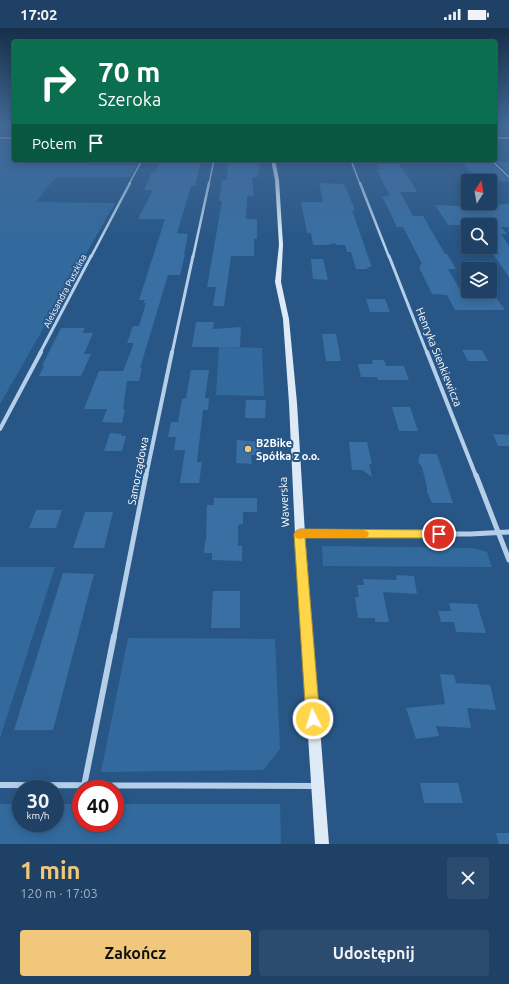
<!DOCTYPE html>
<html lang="pl">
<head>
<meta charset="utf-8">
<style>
  body { margin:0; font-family:Ubuntu,sans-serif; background:#2b4c6e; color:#f1f3f6; height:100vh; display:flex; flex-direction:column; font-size:15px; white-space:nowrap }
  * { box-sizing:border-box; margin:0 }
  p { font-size:13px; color:#a1afbf }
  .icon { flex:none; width:22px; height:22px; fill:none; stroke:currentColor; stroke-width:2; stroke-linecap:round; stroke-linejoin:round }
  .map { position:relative; height:816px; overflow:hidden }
  .side { display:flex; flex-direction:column; background:#1e4165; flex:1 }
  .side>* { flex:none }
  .hud { position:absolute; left:12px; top:12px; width:485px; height:122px; border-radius:4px; box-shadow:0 2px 10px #0003,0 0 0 1px #3c5a79; background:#0b6e4f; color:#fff; overflow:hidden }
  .needle { width:26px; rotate:11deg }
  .fabs { position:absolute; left:461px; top:146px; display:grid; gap:8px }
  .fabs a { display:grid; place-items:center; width:36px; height:36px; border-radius:4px; background:#1e4165; box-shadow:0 2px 10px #0003,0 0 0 1px #3c5a79; font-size:20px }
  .speed { position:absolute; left:12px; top:752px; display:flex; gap:8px; font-size:20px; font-weight:700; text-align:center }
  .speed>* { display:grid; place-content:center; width:52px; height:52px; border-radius:50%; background:#1e4165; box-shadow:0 2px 10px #0003,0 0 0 1px #3c5a79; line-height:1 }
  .speed small { font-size:10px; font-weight:400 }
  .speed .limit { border:6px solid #d22; background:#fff; color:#111 }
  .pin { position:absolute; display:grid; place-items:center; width:34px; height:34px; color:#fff; margin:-17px; border:2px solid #fff; border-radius:50%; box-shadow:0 1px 4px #0007 }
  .me { position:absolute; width:44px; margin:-22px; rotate:355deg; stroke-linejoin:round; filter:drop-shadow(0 0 3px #0008) }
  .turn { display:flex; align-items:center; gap:14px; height:84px; padding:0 20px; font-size:18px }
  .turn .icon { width:52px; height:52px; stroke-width:2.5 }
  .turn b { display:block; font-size:28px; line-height:34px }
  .then { display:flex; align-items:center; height:38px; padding:0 20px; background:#0003; gap:8px; font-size:15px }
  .round { display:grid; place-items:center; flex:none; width:42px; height:42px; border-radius:4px; background:#2b4c6e }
  .head { display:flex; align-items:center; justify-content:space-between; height:68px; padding:0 20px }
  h1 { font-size:24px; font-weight:700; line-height:30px; color:#f0c77b }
  .button { display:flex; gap:8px; margin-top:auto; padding:8px 20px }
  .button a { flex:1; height:46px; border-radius:4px; background:#f0c77b; color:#111; font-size:16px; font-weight:700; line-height:46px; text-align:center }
  .button a+a { background:#2b4c6e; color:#f1f3f6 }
  .status { display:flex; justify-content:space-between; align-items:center; height:28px; padding:0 20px; background:#1e4165; direction:ltr }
  .status svg { height:11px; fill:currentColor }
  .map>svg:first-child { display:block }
</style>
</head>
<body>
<div class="status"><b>17:02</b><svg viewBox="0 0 49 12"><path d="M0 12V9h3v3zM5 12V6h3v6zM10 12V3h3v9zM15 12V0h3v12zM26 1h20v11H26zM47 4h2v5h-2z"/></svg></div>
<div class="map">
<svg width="509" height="816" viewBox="0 0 509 816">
  <rect width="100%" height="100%" fill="#285787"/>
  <path fill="#336a9e" d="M0,112H14V132H93L90,137H137L130,149L55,150L36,174L115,175L0,376Z
    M219,319L262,320L264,368L216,367Z
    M322,518L473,520L487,524L492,539L323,538Z
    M0,539H55L0,710Z
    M128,610L275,611L280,721L263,742L101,744Z
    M0,776H21V795H55V776H81V795H115V776H280L281,816H0Z"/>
  <path fill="#396fa3" d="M161,132H201L195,158H191L177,205L188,206L184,226H185L180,247H168L140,340H142L139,353H127L123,381H125L122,395L102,394L107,381H84L99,343H123L134,315H127L133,298H139L146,275H143L145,272H139L165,191H138L153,162H144L152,144H155Z
    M228,133H260L258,149H252L254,168H247L246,191H257V211H254V228H231L224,278H213L216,259H207L222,173H219L222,152H227Z
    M490,134L509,151V154L479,153L462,135Z
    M497,134H509V146Z
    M377,136H399L411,153L417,164H400L413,188H423L445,226H447L456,241H448L461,263H491L505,282H455L447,267L432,266L419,239H421L420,236H422L403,199H397L382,168H390L376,141H381Z
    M319,155L344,156L355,182H352L371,237V239H367L368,241H356L351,224H347L345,217H336L335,215L328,217H313L311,205H307L301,174H323Z
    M509,176V199H501L507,206H501L509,218V249L493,226H499L490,214V197H448L435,177L483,179L481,177Z
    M311,231H323L328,252L313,251Z
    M366,271H385L390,284H370Z
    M196,294H214L213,301L241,299L240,319H192Z
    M61,300H85L82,305H93L84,326H91L81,348H39L44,338H42Z
    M322,306H336L341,333H326Z
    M462,322H482L488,333H468Z
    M372,332H384L386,338H404L409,352H378L377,349H361L358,336H373Z
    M191,342H209L205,370H209L208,382H203L197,434H202L199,455H180L185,422H174L176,409H168L171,394H178L182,371L186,370Z
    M246,372H266L265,390H245Z
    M392,379H410L418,403H399Z
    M110,405L122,406L121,408H126L122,423H104Z
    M493,406L509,407V418H498Z
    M237,412L259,414V427H251L252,436L236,435Z
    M349,414H367L372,436H369L372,449L362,442H352Z
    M420,426H437L453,475H432L427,464V459L422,439L418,434Z
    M214,470H257V484H243V496L238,497V518H242V533L212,532V525H204L205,513H206L207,477H214Z
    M36,482H62L56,500H29Z
    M85,484H113L104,520H73Z
    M63,545L94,546L53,702H14Z
    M396,547L414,548L417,566L383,564L389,594H375V590H358L355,569H359L357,557H364L363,551L397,552Z
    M213,563H240V600H211Z
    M449,575L477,576L486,605L456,604L454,594H441L438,583H451Z
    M440,646L454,647L456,655L490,657L496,682L467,680L471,700L436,698L439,708L416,711L406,680L445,676Z
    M420,755H458L463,775H424Z
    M496,805H509V816H499Z"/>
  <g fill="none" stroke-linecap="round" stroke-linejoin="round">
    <path stroke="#b5cfe8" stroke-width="1.5" d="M351,132L360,156
      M491,132L509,149
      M129,156L142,132
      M209,156L214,132"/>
    <path stroke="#b5cfe8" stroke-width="2.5" d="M360,155L389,229
      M91,229L130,155
      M193,229L209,155"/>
    <path stroke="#b5cfe8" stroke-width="3" d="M389,228L427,325
      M40,325L91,228
      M172,325L193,228"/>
    <path stroke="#b5cfe8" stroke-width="4" d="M427,324L476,448
      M0,401L41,324
      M146,448L172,324"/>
    <path stroke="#b5cfe8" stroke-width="5" d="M476,447L509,532
      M300,506H470L509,504
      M114,609L146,447"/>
    <path stroke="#b5cfe8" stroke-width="6" d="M0,757L316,758
      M84,758L114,608"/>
    <path fill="#deebf7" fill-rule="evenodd" d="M0,109H14V111H0Z
      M495,109H509V111H495Z
      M271,132H275L279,152L283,217L281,254L289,291L297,375L305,506L329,816H315L295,506L289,375L283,291L275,254L279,217L275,152Z"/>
  </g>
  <linearGradient id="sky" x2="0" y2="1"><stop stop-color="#16304a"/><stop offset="0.46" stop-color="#426996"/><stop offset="1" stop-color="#426996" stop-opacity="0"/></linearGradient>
  <rect width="509" height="213" fill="url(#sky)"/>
  <path fill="#ffd54a" stroke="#a68a30" d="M300,501L439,502L442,503L444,506L442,509L439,510H305L320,691L318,696L313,698L308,696L306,691L294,506L296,503Z"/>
  <path fill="#f59e0b" d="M300,501L363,502L367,503L369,506L367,509L363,510H304L300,511L296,510L294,506L296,503Z"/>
  <circle fill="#f0c77b" stroke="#285787" stroke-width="1.5" cx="248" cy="421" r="4"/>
  <g text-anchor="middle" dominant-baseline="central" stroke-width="4" stroke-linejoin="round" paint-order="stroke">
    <g font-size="9" fill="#fff" stroke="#285787">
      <text transform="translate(65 263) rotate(-62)">Aleksandra Puszkina</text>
    </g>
    <g font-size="11" fill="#fff" stroke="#285787">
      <text transform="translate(439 329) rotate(68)">Henryka Sienkiewicza</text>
      <text transform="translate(138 443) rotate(-79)">Samorządowa</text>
      <text transform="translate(284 474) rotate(-93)">Wawerska</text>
    </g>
    <g font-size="11" font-weight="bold" fill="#fff" stroke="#285787" text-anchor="start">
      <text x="256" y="415">B2Bike<tspan x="256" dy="13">Spółka z o.o.</tspan></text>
    </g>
  </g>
</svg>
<div class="fabs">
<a><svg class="needle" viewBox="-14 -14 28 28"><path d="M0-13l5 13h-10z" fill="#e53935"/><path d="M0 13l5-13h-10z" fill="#a1afbf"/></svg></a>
<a><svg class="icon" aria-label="search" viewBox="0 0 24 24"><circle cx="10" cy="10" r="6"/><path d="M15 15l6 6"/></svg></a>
<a><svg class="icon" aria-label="layers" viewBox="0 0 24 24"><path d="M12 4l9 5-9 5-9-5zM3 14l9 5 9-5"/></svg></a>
</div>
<div class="speed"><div>30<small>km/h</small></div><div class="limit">40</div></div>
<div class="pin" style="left:439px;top:506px;background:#d93025"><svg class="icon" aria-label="arrive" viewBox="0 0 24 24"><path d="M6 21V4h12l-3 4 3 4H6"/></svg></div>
<svg class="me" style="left:313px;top:691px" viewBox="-20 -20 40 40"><circle r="17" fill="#ffd54a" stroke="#fff" stroke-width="3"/><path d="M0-11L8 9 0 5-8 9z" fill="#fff"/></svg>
<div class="hud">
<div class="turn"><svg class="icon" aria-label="right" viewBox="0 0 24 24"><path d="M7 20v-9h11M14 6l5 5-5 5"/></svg><div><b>70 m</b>Szeroka</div></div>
<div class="then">Potem<svg class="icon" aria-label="arrive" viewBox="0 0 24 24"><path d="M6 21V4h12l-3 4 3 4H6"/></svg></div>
</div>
</div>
<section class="side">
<div class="head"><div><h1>1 min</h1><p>120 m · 17:03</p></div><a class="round"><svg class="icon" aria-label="close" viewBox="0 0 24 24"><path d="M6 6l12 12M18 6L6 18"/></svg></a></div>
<div class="button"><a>Zakończ</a><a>Udostępnij</a></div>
</section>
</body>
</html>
